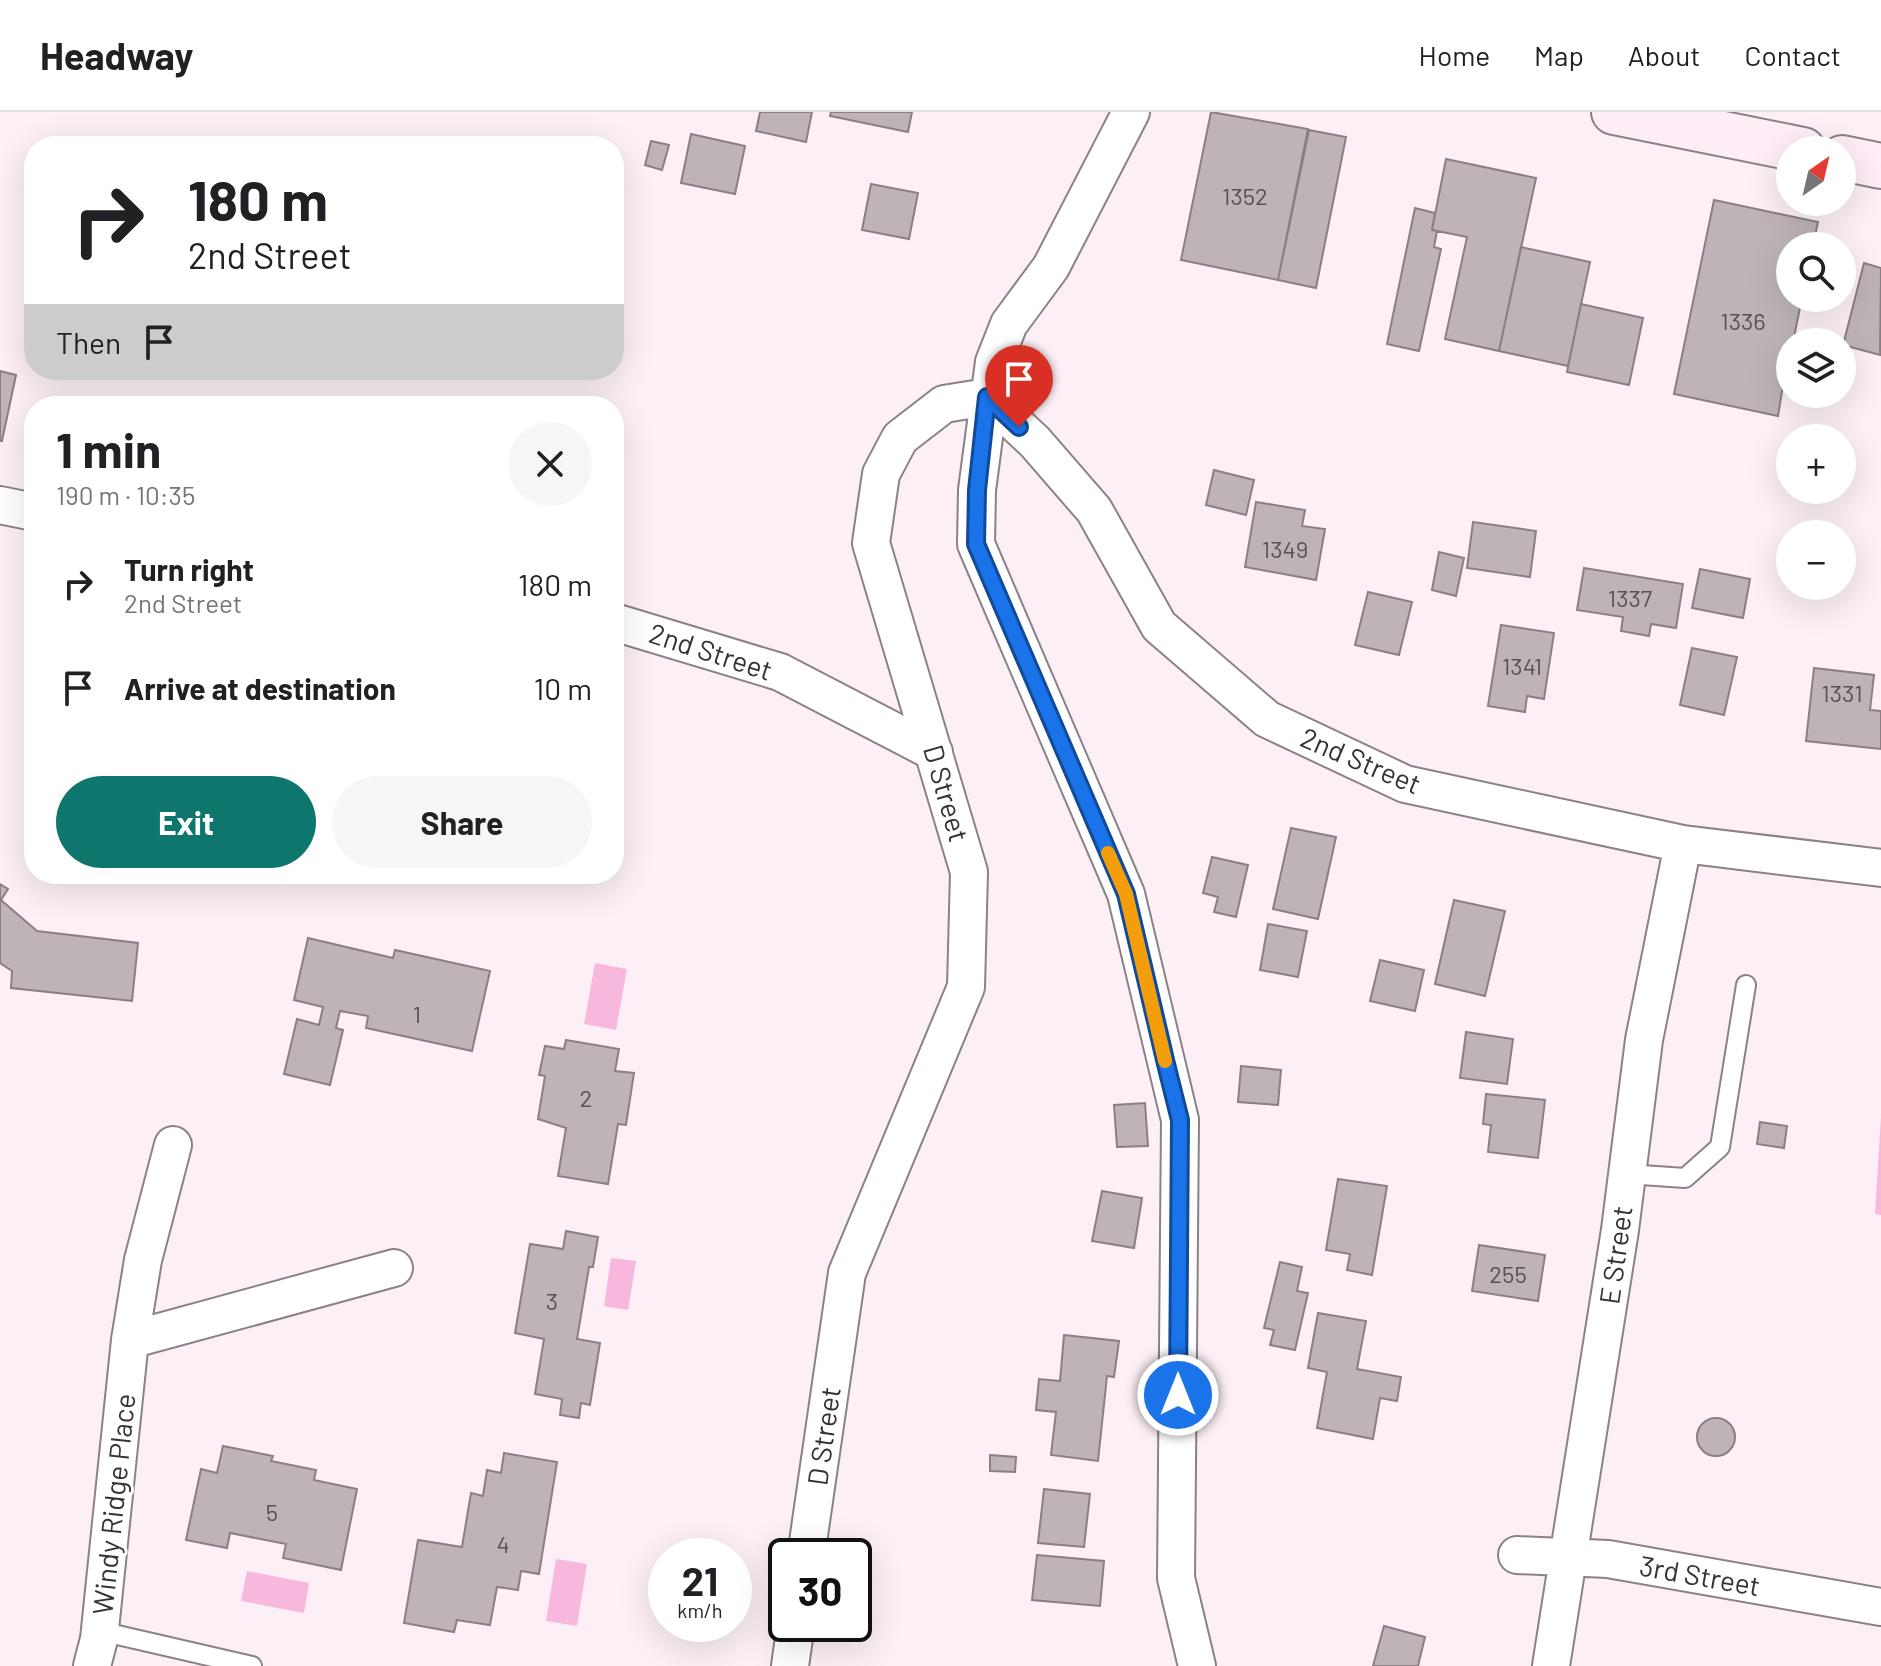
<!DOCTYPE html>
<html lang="en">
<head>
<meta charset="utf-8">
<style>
  body { margin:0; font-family:Barlow,sans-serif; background:#f6f6f6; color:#202124; height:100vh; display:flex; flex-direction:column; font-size:30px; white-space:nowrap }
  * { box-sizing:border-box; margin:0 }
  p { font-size:26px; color:#757577 }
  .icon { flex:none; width:44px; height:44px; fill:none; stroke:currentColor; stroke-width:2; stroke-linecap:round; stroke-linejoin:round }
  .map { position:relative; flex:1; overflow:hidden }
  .sheet { position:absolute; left:24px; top:284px; width:600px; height:488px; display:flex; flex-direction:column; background:#fff; border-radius:32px; box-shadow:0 8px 32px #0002 }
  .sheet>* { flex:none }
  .top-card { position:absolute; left:24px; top:24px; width:600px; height:244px; border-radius:32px; box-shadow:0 8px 32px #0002; background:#fff; color:#202124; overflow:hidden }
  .needle { width:52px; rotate:34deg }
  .fabs { position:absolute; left:1776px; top:24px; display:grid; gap:16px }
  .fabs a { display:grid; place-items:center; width:80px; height:80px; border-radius:50%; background:#fff; box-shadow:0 8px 32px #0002; font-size:40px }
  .speed { position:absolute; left:648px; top:1426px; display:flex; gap:16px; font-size:40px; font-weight:700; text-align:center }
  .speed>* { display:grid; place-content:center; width:104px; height:104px; border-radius:50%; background:#fff; box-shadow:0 8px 32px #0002; line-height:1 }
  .speed small { font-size:20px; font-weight:400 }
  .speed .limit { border:4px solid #111; border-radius:12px; background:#fff; color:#111 }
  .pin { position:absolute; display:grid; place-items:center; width:68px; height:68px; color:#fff; margin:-82px -34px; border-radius:50% 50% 50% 0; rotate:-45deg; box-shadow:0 0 8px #0007 }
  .pin .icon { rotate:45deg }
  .me { position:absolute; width:88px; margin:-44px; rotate:0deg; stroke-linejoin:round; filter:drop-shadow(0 0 6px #0008) }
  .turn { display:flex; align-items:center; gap:28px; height:168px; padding:0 32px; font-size:36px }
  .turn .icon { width:104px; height:104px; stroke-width:2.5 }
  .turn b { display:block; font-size:56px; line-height:68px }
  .then { display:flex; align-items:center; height:76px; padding:0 32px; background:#0003; gap:16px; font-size:30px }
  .round { display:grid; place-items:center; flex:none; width:84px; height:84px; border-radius:42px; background:#f6f6f6 }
  .overview { display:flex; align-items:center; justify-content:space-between; height:136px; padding:0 32px }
  h1 { font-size:48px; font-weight:700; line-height:60px }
  .button { display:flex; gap:16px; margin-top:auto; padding:16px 32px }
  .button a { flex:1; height:92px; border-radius:48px; background:#0f766e; color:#fff; font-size:32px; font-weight:700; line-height:92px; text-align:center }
  .button a+a { background:#f6f6f6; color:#202124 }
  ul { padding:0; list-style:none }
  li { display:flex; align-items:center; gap:24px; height:104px; padding:0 32px }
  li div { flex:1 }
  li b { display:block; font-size:30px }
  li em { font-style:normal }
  header { display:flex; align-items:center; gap:48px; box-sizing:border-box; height:112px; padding:0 40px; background:#fff; border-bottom:2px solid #e0e0e0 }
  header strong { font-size:38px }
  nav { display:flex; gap:44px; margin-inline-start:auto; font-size:28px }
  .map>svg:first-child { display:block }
</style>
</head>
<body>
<header>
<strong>Headway</strong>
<nav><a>Home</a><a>Map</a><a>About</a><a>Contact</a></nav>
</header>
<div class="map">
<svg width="1881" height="1554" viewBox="0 0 1881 1554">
  <rect width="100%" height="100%" fill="#fcf0f6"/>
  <path fill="#f8b7dd" d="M595,851L627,857L616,918L584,912Z
    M1881,1005V1103L1875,1102Z
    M611,1146L636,1149L628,1198L604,1194Z
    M556,1447L587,1452L577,1514L546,1509Z
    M247,1459L309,1471L304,1501L241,1489Z"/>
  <path fill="#beb3b9" stroke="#897f85" stroke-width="2" d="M760,0H812L806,30L756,19Z
    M831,0H912L908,20L830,4Z
    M1211,0L1308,17L1278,168L1181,148Z
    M1309,18L1346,25L1316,176L1278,168Z
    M691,22L745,34L735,82L681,71Z
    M651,29L669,33L662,58L645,53Z
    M1446,47L1536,66L1499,239L1445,227L1467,125L1432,118Z
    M871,72L918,81L909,127L862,118Z
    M1714,88L1818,110L1813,134H1790V186H1802L1793,230H1790L1778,304L1674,282Z
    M1415,96L1435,101L1432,118L1437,119L1434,135L1441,137L1419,239L1387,232Z
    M1521,135L1590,150L1568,254L1499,239Z
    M1864,151L1881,156L1880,243L1843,233Z
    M1581,192L1643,206L1629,273L1567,260Z
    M0,259L16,263L2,329H0Z
    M1214,358L1254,368L1246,403L1206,393Z
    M1256,390L1305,398L1302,414L1325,417L1316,468L1245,455Z
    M1473,410L1536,419L1530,465L1467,456Z
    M1439,440L1464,446L1456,484L1432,478Z
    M1584,456L1683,472L1676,516L1651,512L1649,524L1621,519L1623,505L1577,498Z
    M1700,457L1750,467L1743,506L1692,496Z
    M1368,480L1412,490L1399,543L1355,533Z
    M1501,513L1554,521L1544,587L1527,584L1525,600L1488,594Z
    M1692,536L1737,545L1724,603L1680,593Z
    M1814,556L1874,563L1870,598L1881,599V637L1806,629Z
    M1291,716L1336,725L1318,807L1273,797Z
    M1212,745L1248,753L1236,805L1214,800L1218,785L1203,781Z
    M0,772L8,777L1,788L37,819L138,831L132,889L11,876L12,859L0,851Z
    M1454,788L1505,799L1485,884L1435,872Z
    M1268,812L1307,819L1298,865L1260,858Z
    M308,826L393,846L395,838L490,859L472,939L366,916L368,904L340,899L336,916L343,918L330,973L284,962L297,907L319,913L323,895L294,888Z
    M1380,848L1424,858L1415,899L1370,889Z
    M1466,920L1513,927L1507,972L1460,966Z
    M566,928L619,937L615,959L634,961L626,1013L618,1012L608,1072L558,1064L566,1016L538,1007L545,964L539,963L545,934L564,937Z
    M1241,954L1281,958L1278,993L1238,990Z
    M1486,982L1545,988L1538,1046L1488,1040L1491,1013L1483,1012Z
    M1145,991L1148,1034L1117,1035L1114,993Z
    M1760,1010L1787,1014L1784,1036L1757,1032Z
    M1338,1067L1387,1074L1372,1163L1347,1158L1350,1142L1326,1138Z
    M1102,1079L1142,1086L1134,1136L1092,1129Z
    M566,1119L598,1125L593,1155H589L577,1227L600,1231L590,1293L581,1291L579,1306L560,1303L562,1287L535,1282L544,1227L515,1221L530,1132L563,1137Z
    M1479,1133L1545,1143L1538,1189L1472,1179Z
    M1280,1150L1302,1155L1297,1179L1308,1181L1295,1238L1270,1233L1274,1218L1264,1216Z
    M1318,1201L1366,1209L1357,1257L1401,1265L1397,1289L1380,1286L1373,1327L1317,1316L1327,1260L1308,1256Z
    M1064,1223L1119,1229L1114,1265L1107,1264L1098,1349L1051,1343L1056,1300L1036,1298L1039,1267L1060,1269Z
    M1697 1325a19 19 0 1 1 38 0a19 19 0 1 1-38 0Z
    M223,1334L273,1344L271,1349L316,1358L314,1368L357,1377L341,1458L283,1446L286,1432L230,1421L227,1436L186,1428L201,1357L217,1361Z
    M504,1341L557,1350L539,1462L521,1459L518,1478L497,1475L490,1513L457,1508L454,1520L404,1511L418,1428L462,1435L471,1381L483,1384L487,1358L501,1361Z
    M990,1343L1016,1345L1015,1360L990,1359Z
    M1044,1377L1090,1382L1084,1435L1038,1431Z
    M1037,1443L1104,1449L1100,1494L1032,1488Z
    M1384,1514L1425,1525L1418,1554H1373Z"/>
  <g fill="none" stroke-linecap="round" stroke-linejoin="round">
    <defs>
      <path id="service" d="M1627,1062L1685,1066L1720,1035L1746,873
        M100,1519L252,1554"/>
      <path id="minor" d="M1131,0L1051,155L1009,212L994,250L977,378L976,432L1126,782L1180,1008L1176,1466L1197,1554
        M987,285L1035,330L1094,398L1159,514L1267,607L1405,672L1683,732L1881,756
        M0,393L34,400
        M614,510L780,560L934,640
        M130,1228L394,1156
        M1517,1443L1608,1447L1881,1495
        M806,1444L847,1161L966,875L969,760L871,431L881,362L900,326L944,292L987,285
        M92,1554L99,1527L130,1228L143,1148L173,1033
        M790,1554L796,1512
        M1551,1554L1620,1118L1644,928L1683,732"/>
      <path id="secondary" d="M1614,0L1803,38
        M1842,46L1881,54"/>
    </defs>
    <use href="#service" stroke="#8b8186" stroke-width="22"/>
    <use href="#minor" stroke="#8b8186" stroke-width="40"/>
    <use href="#secondary" stroke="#8b8186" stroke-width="48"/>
    <use href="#service" stroke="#fff" stroke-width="18"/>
    <use href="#minor" stroke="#fff" stroke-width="36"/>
    <use href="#secondary" stroke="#feedf6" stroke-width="44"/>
  </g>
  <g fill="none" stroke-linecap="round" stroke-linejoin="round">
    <defs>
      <path id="route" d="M1019,315L987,285L977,378L976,432L1126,782L1166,952L1180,1008L1178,1283"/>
    </defs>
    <use href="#route" stroke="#114b97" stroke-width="20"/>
    <use href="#route" stroke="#1a73e8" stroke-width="14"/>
    <path stroke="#f59e0b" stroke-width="14" d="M1108,741L1126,782L1165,949"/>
  </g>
  <g text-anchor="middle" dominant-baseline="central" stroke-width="6" stroke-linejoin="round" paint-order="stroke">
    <g font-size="24" fill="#585255">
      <text x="1245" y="83">1352</text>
      <text x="1743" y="208">1336</text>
      <text x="1285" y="436">1349</text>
      <text x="1630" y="485">1337</text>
      <text x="1522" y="553">1341</text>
      <text x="1842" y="580">1331</text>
      <text x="417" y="901">1</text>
      <text x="586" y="985">2</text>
      <text x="1508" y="1161">255</text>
      <text x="552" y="1188">3</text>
      <text x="272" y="1399">5</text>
      <text x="503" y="1431">4</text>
    </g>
    <g font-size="28" fill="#363234" stroke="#fff">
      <text transform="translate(711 539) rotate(18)">2nd Street</text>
      <text transform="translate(1361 648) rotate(23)">2nd Street</text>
      <text transform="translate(947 681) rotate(74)">D Street</text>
      <text transform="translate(1615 1143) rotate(-82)">E Street</text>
      <text transform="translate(823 1324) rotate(-82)">D Street</text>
      <text transform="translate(113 1392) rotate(-84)">Windy Ridge Place</text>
      <text transform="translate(1700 1463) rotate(10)">3rd Street</text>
    </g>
  </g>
</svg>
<div class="fabs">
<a><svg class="needle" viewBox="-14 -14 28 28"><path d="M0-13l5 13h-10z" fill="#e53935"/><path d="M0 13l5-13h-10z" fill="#757577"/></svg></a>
<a><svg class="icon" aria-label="search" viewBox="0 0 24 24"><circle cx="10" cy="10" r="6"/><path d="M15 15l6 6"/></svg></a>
<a><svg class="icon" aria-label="layers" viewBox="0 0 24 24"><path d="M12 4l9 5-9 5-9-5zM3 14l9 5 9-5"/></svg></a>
<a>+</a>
<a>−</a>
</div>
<div class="speed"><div>21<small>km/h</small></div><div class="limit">30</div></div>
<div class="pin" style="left:1019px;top:315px;background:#d93025"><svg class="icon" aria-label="arrive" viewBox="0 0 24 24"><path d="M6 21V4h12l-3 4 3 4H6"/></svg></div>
<svg class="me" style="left:1178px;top:1283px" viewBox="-20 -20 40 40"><circle r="17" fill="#1a73e8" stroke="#fff" stroke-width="3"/><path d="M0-11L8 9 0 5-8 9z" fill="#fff"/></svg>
<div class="top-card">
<div class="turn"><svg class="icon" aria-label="right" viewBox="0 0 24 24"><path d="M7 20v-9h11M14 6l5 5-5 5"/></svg><div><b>180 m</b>2nd Street</div></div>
<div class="then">Then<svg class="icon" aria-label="arrive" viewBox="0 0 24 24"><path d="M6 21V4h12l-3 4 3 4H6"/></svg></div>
</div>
<section class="sheet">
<div class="overview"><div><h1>1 min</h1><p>190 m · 10:35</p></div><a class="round"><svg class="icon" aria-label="close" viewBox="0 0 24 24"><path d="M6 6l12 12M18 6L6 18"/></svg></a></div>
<ul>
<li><svg class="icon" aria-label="right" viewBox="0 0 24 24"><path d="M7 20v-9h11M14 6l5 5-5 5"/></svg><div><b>Turn right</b><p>2nd Street</p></div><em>180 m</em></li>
<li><svg class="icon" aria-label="arrive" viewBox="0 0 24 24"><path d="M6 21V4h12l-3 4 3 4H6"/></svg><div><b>Arrive at destination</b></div><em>10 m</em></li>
</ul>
<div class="button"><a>Exit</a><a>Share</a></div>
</section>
</div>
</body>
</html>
